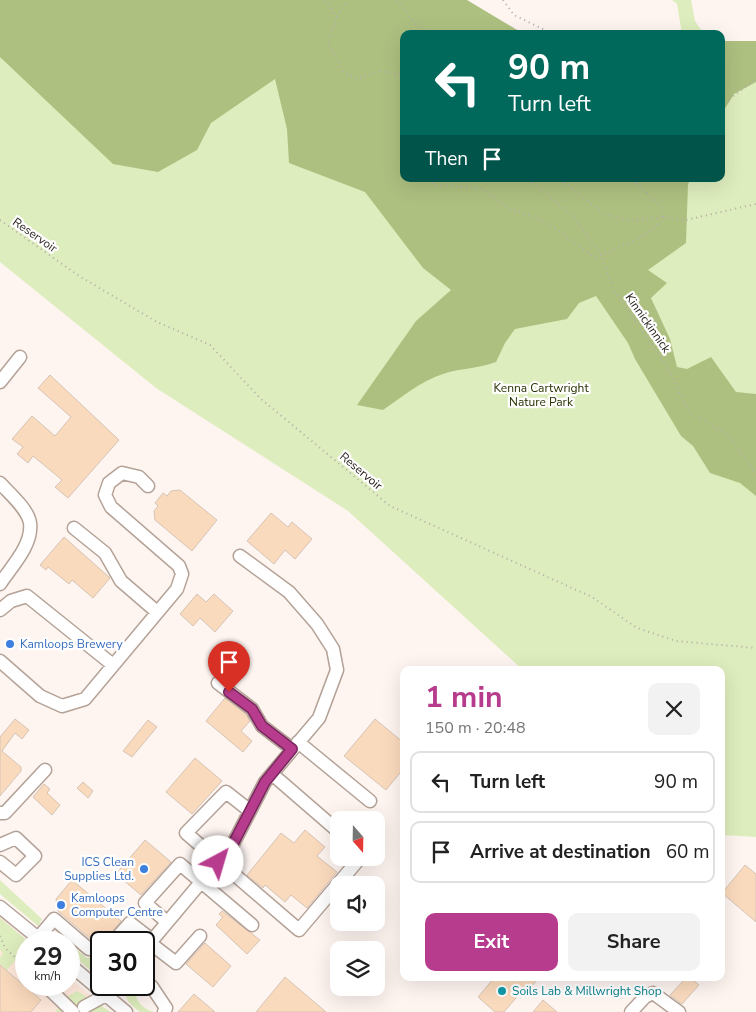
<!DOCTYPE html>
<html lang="en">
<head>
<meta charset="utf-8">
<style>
  body { margin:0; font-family:"Nunito Sans",sans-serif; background:#f2f2f2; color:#222; height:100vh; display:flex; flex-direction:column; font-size:19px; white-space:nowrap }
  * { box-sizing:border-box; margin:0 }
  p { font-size:16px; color:#767676 }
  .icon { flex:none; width:28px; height:28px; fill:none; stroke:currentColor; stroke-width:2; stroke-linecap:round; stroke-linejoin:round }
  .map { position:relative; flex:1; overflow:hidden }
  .drawer { position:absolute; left:400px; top:666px; width:325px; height:315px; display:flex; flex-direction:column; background:#fff; border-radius:10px; box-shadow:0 5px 20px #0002 }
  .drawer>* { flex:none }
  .banner { position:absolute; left:400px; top:30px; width:325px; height:152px; border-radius:10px; box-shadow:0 5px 20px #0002; background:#00695c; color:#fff; overflow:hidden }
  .needle { width:32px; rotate:160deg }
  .controls { position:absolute; left:330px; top:811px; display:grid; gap:10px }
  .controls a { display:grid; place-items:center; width:55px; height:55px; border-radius:10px; background:#fff; box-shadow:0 5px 20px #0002; font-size:25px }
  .speed { position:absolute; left:15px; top:931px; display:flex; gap:10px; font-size:25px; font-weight:700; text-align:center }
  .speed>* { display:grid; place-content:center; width:65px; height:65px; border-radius:50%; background:#fff; box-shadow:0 5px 20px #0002; line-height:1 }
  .speed small { font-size:12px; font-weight:400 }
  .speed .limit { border:2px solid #111; border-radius:8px; background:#fff; color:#111 }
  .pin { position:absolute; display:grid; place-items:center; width:42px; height:42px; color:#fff; margin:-51px -21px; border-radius:50% 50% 50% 0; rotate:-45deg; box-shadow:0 0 5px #0007 }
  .pin .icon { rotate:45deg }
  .me { position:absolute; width:55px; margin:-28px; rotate:39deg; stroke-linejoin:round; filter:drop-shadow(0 0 4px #0008) }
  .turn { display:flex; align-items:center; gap:18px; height:105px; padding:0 25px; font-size:22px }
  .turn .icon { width:65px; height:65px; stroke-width:2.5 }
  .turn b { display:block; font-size:35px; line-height:42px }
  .then { display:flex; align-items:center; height:48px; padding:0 25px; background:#0003; gap:10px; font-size:19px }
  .round { display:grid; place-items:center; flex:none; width:52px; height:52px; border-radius:10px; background:#f2f2f2 }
  .head { display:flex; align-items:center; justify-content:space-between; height:85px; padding:0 25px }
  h1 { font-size:30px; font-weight:700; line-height:38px; color:#b83c8d }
  .action { display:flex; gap:10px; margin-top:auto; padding:10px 25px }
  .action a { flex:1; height:58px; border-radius:10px; background:#b83c8d; color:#fff; font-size:20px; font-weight:700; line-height:58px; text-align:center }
  .action a+a { background:#f2f2f2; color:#222 }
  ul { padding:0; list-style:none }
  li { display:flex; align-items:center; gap:15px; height:62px; margin:0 10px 8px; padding:0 15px; border:2px solid #e0e0e0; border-radius:10px }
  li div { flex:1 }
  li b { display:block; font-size:19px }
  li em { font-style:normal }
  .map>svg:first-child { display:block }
</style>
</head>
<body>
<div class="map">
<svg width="756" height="1012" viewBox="0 0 756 1012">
  <rect width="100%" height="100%" fill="#fef5f1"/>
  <path fill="#ffe9dc" d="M0,917L29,942H26V985H69V977L103,1007L98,1012H0Z"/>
  <path fill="#deedbd" d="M0,0L404,34V179H721V58L756,64V837L721,835V670H523L348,511L156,388L0,262Z
    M672,0H691L695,21L704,34H682L677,4Z
    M0,880L42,919L38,926L0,894Z
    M0,918L29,942H26V951L24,950L7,970L0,964V957L3,953L0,950Z
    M69,943L87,958L101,956V977L97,976L69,952Z
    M128,985H136C133,1000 142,1009 154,1012H140C131,1005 125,1001 125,989Z
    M77,991L111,1012H55L68,996Z"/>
  <path fill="#aec080" d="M0,0H467L524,34H404V179H691L688,184L686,243L648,270L667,283L651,298L670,339L677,367L687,369L711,357L736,392L756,394V496L740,483L710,473L693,446L681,436L635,359L628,343L596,296L579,303L567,319L515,329L505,343L496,362C477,369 460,368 443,374C421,381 402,397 383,410L357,405L416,321L451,290L423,268L365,192L289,163L287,129L275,79L211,123L197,150L158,172L113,164L0,57Z
    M721,41H756V82L734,94L721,115Z"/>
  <path fill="#fadabd" stroke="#d5c4b6" d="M50,375L119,440L68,498L55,487L62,480L33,456L28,463L17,454L23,447L12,439L32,416L55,436L71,417L38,388Z
    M180,490L217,520L192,551L155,520L154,511L158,506L155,503L163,493L167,496L171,491Z
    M271,513L288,527L292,522L312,539L295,559L285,550L274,564L247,541Z
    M64,537L110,578L93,598L72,580L69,584L48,567L46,570L40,565Z
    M197,594L206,602L214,594L233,611L215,632L200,618L193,626L180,614Z
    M225,698L246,714L250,721L241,731L252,741L243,752L206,721Z
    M15,719L29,730L22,739L15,733L2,751L21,767V771L0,796V737Z
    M375,719L404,743V768L386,790L344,756Z
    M148,720L157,727L132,757L123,751Z
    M195,758L222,781L192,814L166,792Z
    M83,782L93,791L88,798L77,788Z
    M44,784L50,789L47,793L60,805L52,815L33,797Z
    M305,830L325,847L317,856L337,872L307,908L291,895L285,902L265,885L263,888L247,875L281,833L294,843Z
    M145,840L171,862L141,895L116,874Z
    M745,865L756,874V922L722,893Z
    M72,880L121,921L105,941H93L58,911L56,899Z
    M222,911L260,940L247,954L216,925L223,917L219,914Z
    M205,943L231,966L213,987L186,964Z
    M0,965L41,1000L31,1012H0Z
    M285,977L326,1012H256Z
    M494,978H539L530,988L527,985L504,1012H495L478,997Z
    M686,978H691L699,985L682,1004L670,995Z
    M194,994L215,1012H178Z
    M543,1000L557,1012H533Z"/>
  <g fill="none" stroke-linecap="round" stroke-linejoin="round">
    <defs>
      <path id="minor" d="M0,382L20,357
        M0,483C9,493 28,509 30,523C33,545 11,567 0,584
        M74,528L105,553L121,581L157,612
        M0,610L11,601L27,596L113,665
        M0,661L40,696L62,706L85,699L177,589L182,574L179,566L111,507L105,495L109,483L122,473L139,477L148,486
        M218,683L252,709L262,726L292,749
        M298,742L370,801
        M272,774L339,832
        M250,811L226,792L186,833L299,930L360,858
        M0,813H5L45,770
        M0,845L16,838L35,856L16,875L0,862
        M0,907L43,942
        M167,922L145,903L180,864L252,925
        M38,938L54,919L89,949L101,948
        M113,942L130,923L152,940
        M150,943L176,963L200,936
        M144,950L233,844L265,782L319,718L337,670L333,649L317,624L289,592L240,556
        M69,964L126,1012
        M25,966L26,967
        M144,980L152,987L166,1008L164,1012
        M45,985L73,1012
        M84,1007L106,995L115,985
        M631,1012L645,997L653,993L679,1012"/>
    </defs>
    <use href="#minor" stroke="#b5a297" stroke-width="15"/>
    <path stroke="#b4aba7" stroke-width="2" stroke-dasharray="1 4" stroke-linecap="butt" d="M325,0L337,17L328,42L343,72L357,79L379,71L404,75
      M397,0L416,25L432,34
      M503,0L514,15L553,34
      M337,17L347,0
      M721,105L756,79
      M429,179L434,185L481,188L509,209L533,216L562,233L594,257C609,252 667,230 664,213C662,204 638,186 631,179
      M528,179L573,216L601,255L613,289L664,361L689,412L729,436L756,474
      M560,179L604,214L631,221L663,217L686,220L756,204
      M0,220L79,276L157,322L210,345L261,399L390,506L592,597L637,628L676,641L756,648
      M0,936L5,948L17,959"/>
    <use href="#minor" stroke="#fff" stroke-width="12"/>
  </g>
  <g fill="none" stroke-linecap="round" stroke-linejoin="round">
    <defs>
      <path id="route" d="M218,862L233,844L265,782L292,749L262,726L252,709L229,692"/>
    </defs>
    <use href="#route" stroke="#78275c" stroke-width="12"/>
    <use href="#route" stroke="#b83c8d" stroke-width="9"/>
  </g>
  <g fill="#3f7fe0" stroke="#fff" stroke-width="2">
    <circle cx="10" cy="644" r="5"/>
    <circle cx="144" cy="869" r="5"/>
    <circle cx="61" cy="905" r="5"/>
  </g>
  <circle fill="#0f9aa8" stroke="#fff" stroke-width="2" cx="502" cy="991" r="5"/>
  <g text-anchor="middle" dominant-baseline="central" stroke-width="4.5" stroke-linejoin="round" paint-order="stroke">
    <g font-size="12" fill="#251e19" stroke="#fff">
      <text transform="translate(35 235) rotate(35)">Reservoir</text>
      <text transform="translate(648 323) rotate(55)">Kinnickinnick</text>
      <text transform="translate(361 471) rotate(40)">Reservoir</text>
    </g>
    <g font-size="12" fill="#293302" stroke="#fff">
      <text x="541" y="388">Kenna Cartwright<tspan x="541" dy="14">Nature Park</tspan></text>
    </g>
    <g font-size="12" fill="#366cbe" stroke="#fff" text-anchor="start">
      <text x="20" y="644">Kamloops Brewery</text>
      <text x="134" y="862" text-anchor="end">ICS Clean<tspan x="134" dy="14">Supplies Ltd.</tspan></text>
      <text x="71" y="898">Kamloops<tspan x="71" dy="14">Computer Centre</tspan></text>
    </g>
    <g font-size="12" fill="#0d838f" stroke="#fff" text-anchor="start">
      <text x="512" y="991">Soils Lab &amp; Millwright Shop</text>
    </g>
  </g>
</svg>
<div class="controls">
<a><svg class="needle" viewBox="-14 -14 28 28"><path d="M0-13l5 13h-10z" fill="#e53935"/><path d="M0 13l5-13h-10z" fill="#767676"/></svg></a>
<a><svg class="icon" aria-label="sound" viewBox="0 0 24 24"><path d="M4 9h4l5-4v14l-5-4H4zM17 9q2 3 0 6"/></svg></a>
<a><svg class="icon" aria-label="layers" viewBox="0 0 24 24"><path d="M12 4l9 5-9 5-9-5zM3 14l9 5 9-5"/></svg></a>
</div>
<div class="speed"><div>29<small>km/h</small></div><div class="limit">30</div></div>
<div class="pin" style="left:229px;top:692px;background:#d93025"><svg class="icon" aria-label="arrive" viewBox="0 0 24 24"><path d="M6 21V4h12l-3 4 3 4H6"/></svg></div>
<svg class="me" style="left:218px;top:862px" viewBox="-20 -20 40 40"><circle r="19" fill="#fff"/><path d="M0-13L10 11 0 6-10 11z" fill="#b83c8d"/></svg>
<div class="banner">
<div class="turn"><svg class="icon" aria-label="left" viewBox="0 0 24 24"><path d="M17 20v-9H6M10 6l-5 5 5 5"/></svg><div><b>90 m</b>Turn left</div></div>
<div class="then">Then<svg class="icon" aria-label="arrive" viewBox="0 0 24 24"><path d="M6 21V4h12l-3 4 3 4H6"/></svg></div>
</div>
<section class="drawer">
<div class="head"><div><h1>1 min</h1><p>150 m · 20:48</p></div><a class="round"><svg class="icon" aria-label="close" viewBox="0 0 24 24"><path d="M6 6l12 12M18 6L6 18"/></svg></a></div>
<ul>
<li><svg class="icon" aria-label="left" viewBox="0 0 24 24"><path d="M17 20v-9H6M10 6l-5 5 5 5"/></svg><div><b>Turn left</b></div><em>90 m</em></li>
<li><svg class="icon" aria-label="arrive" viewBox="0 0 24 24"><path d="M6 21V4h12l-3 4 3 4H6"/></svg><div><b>Arrive at destination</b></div><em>60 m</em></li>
</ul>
<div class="action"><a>Exit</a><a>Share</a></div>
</section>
</div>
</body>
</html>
